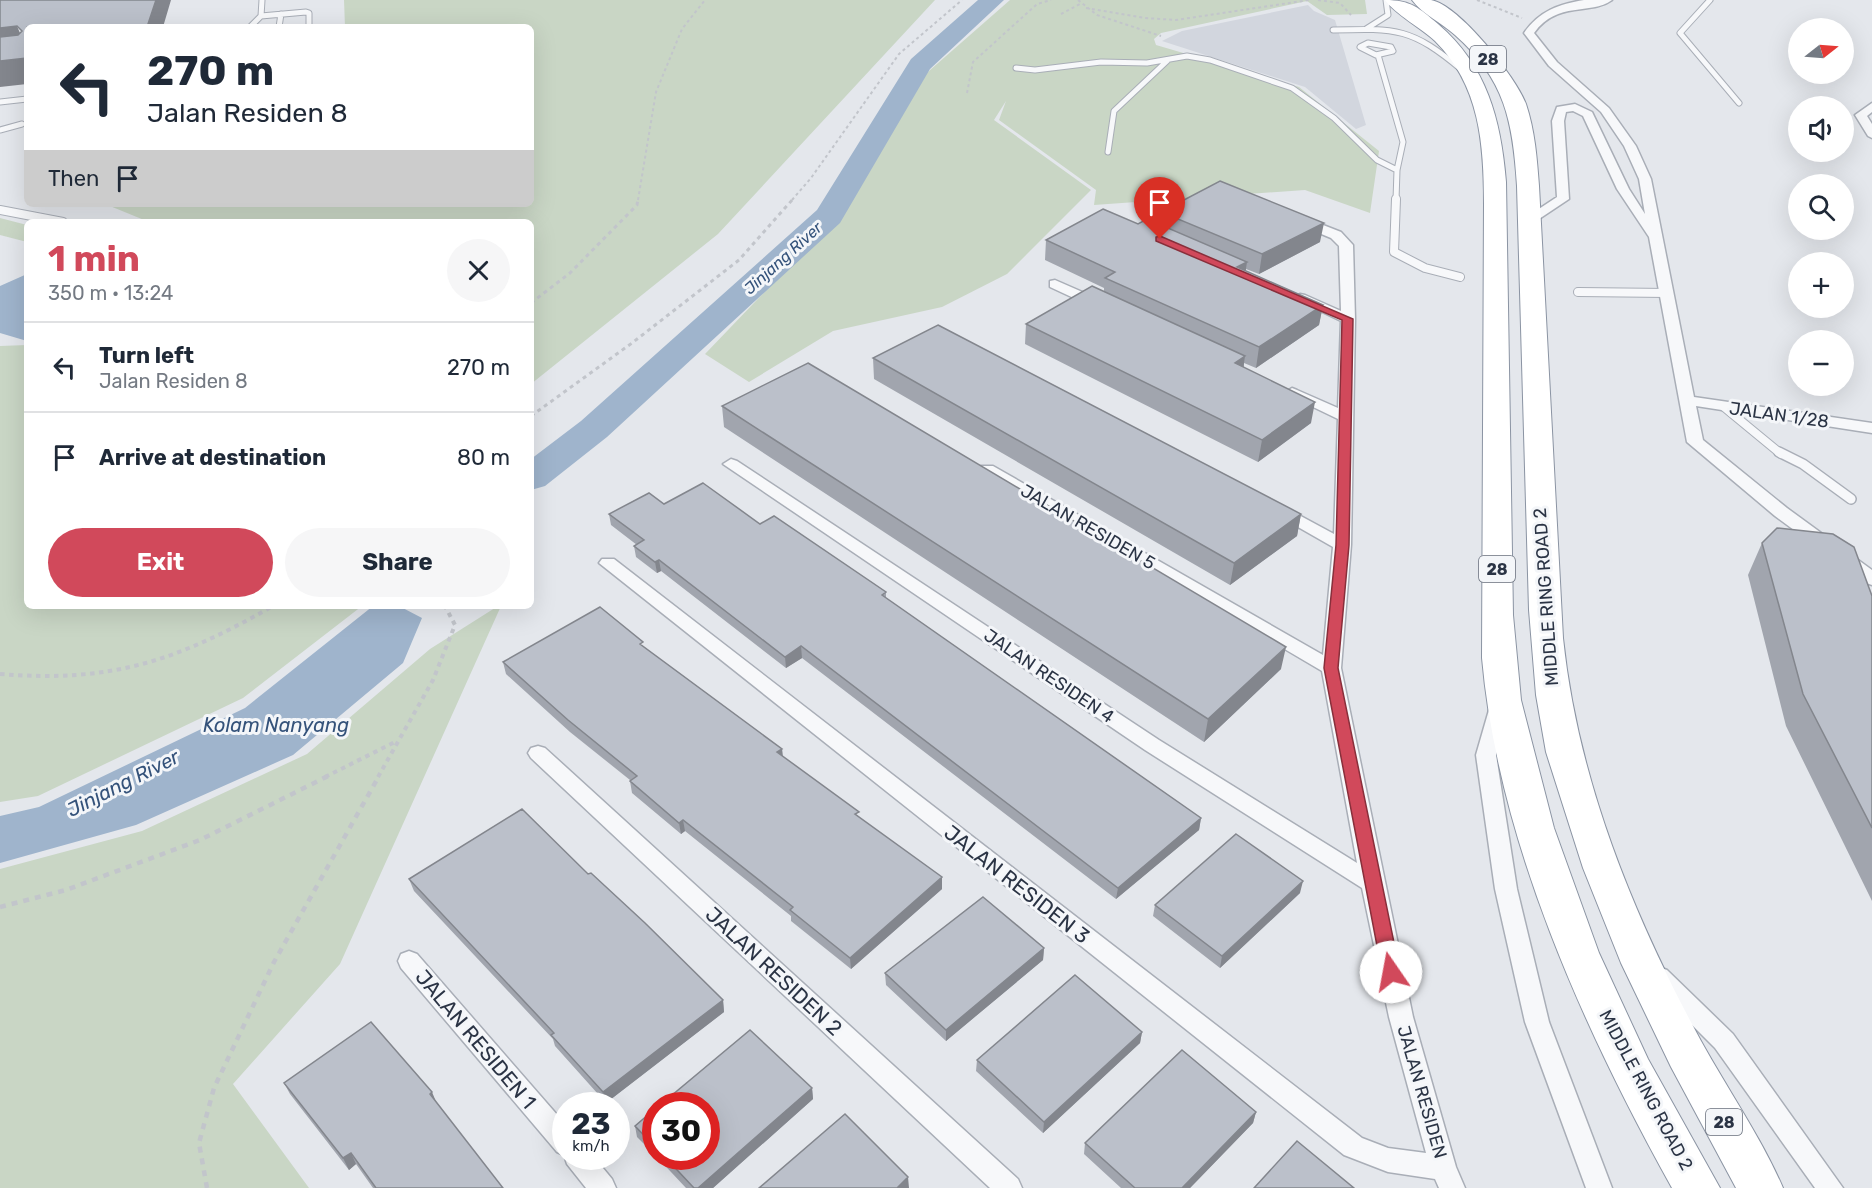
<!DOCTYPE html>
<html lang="en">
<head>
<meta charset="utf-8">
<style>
  body { margin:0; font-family:Rubik,sans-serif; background:#f6f6f7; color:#1f2937; height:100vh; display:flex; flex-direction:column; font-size:22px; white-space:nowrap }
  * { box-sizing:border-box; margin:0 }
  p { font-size:20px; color:#747a83 }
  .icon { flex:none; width:33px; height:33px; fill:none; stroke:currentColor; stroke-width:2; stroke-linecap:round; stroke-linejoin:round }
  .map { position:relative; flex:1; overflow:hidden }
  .panel { position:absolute; left:24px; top:219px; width:510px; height:390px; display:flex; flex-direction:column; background:#fff; border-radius:9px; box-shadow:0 6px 24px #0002 }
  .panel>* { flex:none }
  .hud { position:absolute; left:24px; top:24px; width:510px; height:183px; border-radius:9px; box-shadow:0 6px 24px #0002; background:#fff; color:#1f2937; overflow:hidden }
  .needle { width:39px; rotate:73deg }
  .controls { position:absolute; left:1788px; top:18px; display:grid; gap:12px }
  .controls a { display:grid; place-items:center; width:66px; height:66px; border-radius:50%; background:#fff; box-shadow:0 6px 24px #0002; font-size:30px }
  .speed { position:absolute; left:552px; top:1092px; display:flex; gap:12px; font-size:30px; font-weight:700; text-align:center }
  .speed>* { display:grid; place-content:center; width:78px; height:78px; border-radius:50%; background:#fff; box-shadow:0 6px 24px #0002; line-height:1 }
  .speed small { font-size:15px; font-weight:400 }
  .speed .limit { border:9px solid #d22; background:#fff; color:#111 }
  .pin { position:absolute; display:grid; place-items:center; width:51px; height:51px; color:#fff; margin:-62px -26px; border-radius:50% 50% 50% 0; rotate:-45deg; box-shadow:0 0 6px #0007 }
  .pin .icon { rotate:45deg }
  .me { position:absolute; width:66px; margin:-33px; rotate:348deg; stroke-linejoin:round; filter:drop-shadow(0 0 4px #0008) }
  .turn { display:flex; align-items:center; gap:21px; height:126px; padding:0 24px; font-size:27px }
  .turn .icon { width:78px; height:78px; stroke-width:2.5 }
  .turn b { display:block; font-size:42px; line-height:51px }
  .then { display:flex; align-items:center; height:57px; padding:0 24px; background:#0003; gap:12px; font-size:22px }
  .round { display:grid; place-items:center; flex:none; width:63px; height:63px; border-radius:32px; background:#f6f6f7 }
  .summary { display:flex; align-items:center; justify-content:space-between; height:102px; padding:0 24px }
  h1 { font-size:36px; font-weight:700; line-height:45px; color:#d1495b }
  .action { display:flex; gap:12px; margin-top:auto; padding:12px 24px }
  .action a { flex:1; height:69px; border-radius:36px; background:#d1495b; color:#fff; font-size:24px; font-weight:700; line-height:69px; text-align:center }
  .action a+a { background:#f6f6f7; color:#1f2937 }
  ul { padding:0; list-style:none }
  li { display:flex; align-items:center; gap:18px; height:90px; padding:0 24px; border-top:2px solid #e0e1e3 }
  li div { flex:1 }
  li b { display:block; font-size:22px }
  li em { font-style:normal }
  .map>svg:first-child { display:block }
</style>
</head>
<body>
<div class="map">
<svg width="1872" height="1188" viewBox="0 0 1872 1188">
  <rect width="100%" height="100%" fill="#e4e7ec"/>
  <path fill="#d2d6de" d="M1308,5L1314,11L1335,20L1366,125L1356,129L1305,87L1162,41L1182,31Z"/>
  <path fill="#c9d6c5" d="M344,0H935L718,234L531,384V222H149L105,204H531V27H345Z
    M1010,0H1365L1367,14L1327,15L1307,1L1161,33L1154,39L1156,45L1299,87L1379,151L1370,213L1305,190L1094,205L1096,190L999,120L1006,101L994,120L1091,190L1007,274L942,307L833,331L749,382L705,354L828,226L895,122L913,85Z
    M0,218L27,225V242L0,235Z
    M27,345V606H362L243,698L38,796L0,802V346Z
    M498,606H501L340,964L233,1084L309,1188H0V869L142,831L307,754L430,649Z"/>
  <path fill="#9fb4cc" d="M27,274V341L0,333V286Z
    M373,606H399L422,618L403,663L293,755L136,825L0,863V816L39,807L245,708Z"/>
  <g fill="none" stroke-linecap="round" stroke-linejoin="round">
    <path fill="#9fb4cc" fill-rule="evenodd" d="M978,0H1004L930,69L840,223L607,437L545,486L531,490V459L581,421L817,210L911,59Z"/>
    <defs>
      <path id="service-far2" d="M1710,0L1680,33L1739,103
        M261,16L306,12L309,13V27
        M250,27L261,16L262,0
        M279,27L281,14
        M1366,29L1388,15L1386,0
        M1333,30C1397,28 1412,28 1462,70
        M1368,43L1391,47L1393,51L1376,55L1360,47Z
        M1378,55L1403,142L1397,170L1396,200
        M1016,68L1035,70L1101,62L1147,63L1187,56L1210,60L1292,88L1334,118L1377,160L1397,170
        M0,102L27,99
        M0,130L22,124
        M1108,152L1114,111L1167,61"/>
      <path id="service-far1" d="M1396,199L1394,252L1425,268L1460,277
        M0,210L63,222
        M1578,292L1668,293
        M1724,407L1781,454"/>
      <path id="service" d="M1779,452L1803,464L1851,499"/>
      <path id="minor" d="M1584,0H1612C1590,16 1558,0 1534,33L1557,62L1609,108L1636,146L1651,179L1694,397L1872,423V433L1696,406L1703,440L1787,508L1872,570V585L1866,583L1775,516L1687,442L1649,237L1617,189L1583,116L1573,111L1566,112L1564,121L1569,199L1533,223L1528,224L1522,220L1557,197L1552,121L1557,107L1575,104L1592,112L1629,189L1645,214L1639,179L1624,146L1601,112L1549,66L1524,33C1539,11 1559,4 1584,0Z
        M1872,103V112L1867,116L1872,124V138L1868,136L1855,115Z
        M1300,216L1341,232L1353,245L1355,319L1351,545L1341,668L1413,1017L1456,1167L1465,1188H1439L1435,1179L1388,1172L1344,1155L599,563L602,559H614L1362,1138L1388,1148L1426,1153L1389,1017L1362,888L1145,750L723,464L731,459L737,461L1159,740L1357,863L1322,671L979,469L981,466H993L1323,655L1333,547L1270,511L1272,507H1284L1334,534L1338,419L1284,393L1292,388L1297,390L1338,408L1341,321L1293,298L1300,294L1305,295L1341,311L1339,246L1331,238L1295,223L1294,220Z
        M1055,280L1103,301L1105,304L1103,307H1093L1050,287V281Z
        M1499,703L1506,705L1509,710L1496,755L1517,889L1549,1022L1612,1188H1586L1525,1022L1495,889L1476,755L1489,710L1492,705Z
        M538,746L545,748L1018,1179L1022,1188H990L531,758L528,753L531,748Z
        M409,951L417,954L566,1125V1156H593L612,1179L616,1188H586L567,1164L564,1155L557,1152L401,968L398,961L401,954Z
        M1659,967L1667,970L1733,1034L1843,1188H1815L1715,1048L1651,984L1647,977L1651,970Z"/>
      <path id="trunk" d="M1385,0C1411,0 1419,8 1438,24C1487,66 1501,120 1506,182L1513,615L1521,700L1554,828L1599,953L1648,1059L1720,1188H1672C1584,1030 1498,840 1482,658L1484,204C1484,145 1480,85 1435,41C1421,28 1395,14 1385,0Z
        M1412,0C1418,0 1425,0 1431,0C1459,5 1516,77 1526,104C1535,131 1537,159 1539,186L1563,638C1578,781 1633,915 1701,1041C1728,1090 1761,1137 1783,1188H1736L1671,1067L1621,963L1583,868L1546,752L1536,695L1529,610L1517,186C1513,122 1505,79 1455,35C1442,23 1422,14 1412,0Z"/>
    </defs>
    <use href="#service-far2" stroke="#a9aeb7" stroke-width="7"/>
    <use href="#service-far1" stroke="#a9aeb7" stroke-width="10"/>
    <use href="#service" stroke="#a9aeb7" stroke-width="12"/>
    <use href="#minor" stroke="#a9aeb7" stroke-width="3"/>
    <use href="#trunk" stroke="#8b94a3" stroke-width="2"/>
    <path stroke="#c2c5cb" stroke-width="2" stroke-dasharray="3 3" stroke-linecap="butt" d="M1078,0L1097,15L1161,36
      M1318,0L1340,3L1351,15
      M1477,0L1522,18
      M1086,8L1145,18L1176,20L1309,0
      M1061,14L1080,4
      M967,93L973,62L1037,4L1051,0
      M638,200L656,92L682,29L705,0
      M792,200L811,178L899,54L962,0"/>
    <path stroke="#c2c5cb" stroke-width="3" stroke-dasharray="4 4" stroke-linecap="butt" d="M531,303L570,273L637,205L638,199
      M531,416L632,343L739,260L793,199"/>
    <path stroke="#c2c5cb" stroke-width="4" stroke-dasharray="4.5 4.5" stroke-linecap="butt" d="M0,674C112,683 176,661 273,606
      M325,777L395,742
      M378,777L433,680L455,625L445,606"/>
    <path stroke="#c2c5cb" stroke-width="4.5" stroke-dasharray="6 6" stroke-linecap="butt" d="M0,907L66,890L200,840L328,776
      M207,1188L199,1143L214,1088L274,962L379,776"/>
    <use href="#service-far2" stroke="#f7f8fa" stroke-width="5"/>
    <use href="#service-far1" stroke="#f7f8fa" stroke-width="8"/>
    <use href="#service" stroke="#f7f8fa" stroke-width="9"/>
    <use href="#minor" fill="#f7f8fa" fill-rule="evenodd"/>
    <use href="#trunk" fill="#fff" fill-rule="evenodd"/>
  </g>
  <path fill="#a1a5ae" d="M1161,212L1320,242L1259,274L1246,269V271L1323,305L1319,325L1256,368L1244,363V368L1311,423L1258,462L1025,344L1026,324L1104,291V288L1045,260L1046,240L1138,224L1160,225Z
    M873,358L1301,514L1297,536L1230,585L874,379Z
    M722,406L1281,669L1204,742L724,427Z
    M664,504L760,524L886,592V598L1201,818L1199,830L1116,899L802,658L786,668L661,571L657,573L636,557L634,546L637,545L611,525L609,514Z
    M1762,543L1872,596V901L1786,726L1748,575Z
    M644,647L782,749L783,757L859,817L942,889L851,969L791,921V916L685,831L681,834L632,793L630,781V780L570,732L506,674L503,662Z
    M588,874L723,1000L724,1012L606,1103L555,1046L553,1039L414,891L409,879Z
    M1300,893L1220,968L1153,916L1155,905Z
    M1044,948L1043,960L946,1041L886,985L885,973Z
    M1142,1032L1140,1043L1043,1133L976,1071L977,1060Z
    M284,1083L436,1103L503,1188H373L356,1164L349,1170L290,1094Z
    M812,1088L813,1099L713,1188H686L656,1156H706Z
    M656,1108V1156L637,1137L635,1126Z
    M1256,1112L1253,1123L1190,1188H1121L1084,1154L1085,1143Z"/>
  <path fill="#83868d" d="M156,0H171L163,27H147Z
    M17,26L27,50L0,53V28Z
    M27,58V84L0,87V61Z
    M1324,223L1320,242L1259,274L1262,254Z
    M1247,262L1244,282L1237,267Z
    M1323,305L1319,325L1256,368L1259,347Z
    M1245,356L1242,377L1235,363Z
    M1315,402L1311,423L1258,462L1262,440Z
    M1301,514L1297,536L1230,585L1234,563Z
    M659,560L661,571L657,573L655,562Z
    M801,646L802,658L786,668L785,657Z
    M1286,647L1281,669L1204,742L1208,719Z
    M782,749L783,761L777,752Z
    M1201,818L1199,830L1116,899L1118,888Z
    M683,820L685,831L681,834L679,823Z
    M942,877V889L851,969L850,958Z
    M1303,881L1300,893L1220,968L1222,956Z
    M1044,948L1043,960L946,1041V1030Z
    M723,1000L724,1012L606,1103L603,1092Z
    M1142,1032L1140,1043L1043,1133L1044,1122Z
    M812,1088L813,1099L713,1188H698Z
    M432,1092L437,1104L430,1094Z
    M1256,1112L1253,1123L1190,1188H1182Z
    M351,1153L356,1164L349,1170L343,1158Z
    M908,1177L909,1188H897Z"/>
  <path fill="#bbc0ca" stroke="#83868d" stroke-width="1.5" d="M0,0H156L147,27H27V58L0,61V37L18,35L22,31L17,26L0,28Z
    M1220,181L1324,223L1262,254L1161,212Z
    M1103,209L1138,224L1147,219L1247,262L1237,267L1323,305L1259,347L1105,278L1115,272L1046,240Z
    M1092,286L1245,356L1235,363L1315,402L1262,440L1026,324Z
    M938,325L1301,514L1234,563L873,358Z
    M808,363L1286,647L1208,719L722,406Z
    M703,483L760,524L774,516L886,592L882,595L1201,818L1118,888L801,646L785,657L659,560L655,562L634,546L644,540L609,514L649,493L664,504Z
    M1777,528L1833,534L1854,547L1872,596V828L1803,694L1762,543Z
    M600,607L643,642L640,644L782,749L777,752L859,812L855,814L942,877L850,958L790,910L793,907L683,820L679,823L630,781L637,776L568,720L503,662Z
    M522,809L588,874L591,873L645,923L723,1000L603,1092L551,1035L554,1033L409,879Z
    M1236,834L1303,881L1222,956L1155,905Z
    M983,897L1044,948L946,1030L885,973Z
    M1075,975L1142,1032L1044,1122L977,1060Z
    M371,1022L432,1092L430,1094L503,1188H376L351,1153L343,1158L284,1083Z
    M750,1030L812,1088L698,1188H694L664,1156H706V1106H659Z
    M1182,1050L1256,1112L1182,1188H1135L1085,1143Z
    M656,1108V1148L635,1126Z
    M845,1114L908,1177L897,1188H759Z
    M1297,1141L1354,1188H1254Z"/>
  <path fill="#d1495b" stroke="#882f3b" stroke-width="1.5" d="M1160,236L1353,319L1349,545L1338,668L1400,972L1397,977L1391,980L1385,977L1382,972L1324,668L1336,545L1342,320L1156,241V237Z"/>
  <g text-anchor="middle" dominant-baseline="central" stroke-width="6" stroke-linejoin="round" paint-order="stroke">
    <g fill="#f4f6f9" stroke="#676e7b" stroke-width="1.5">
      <rect x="1470" y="46" width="36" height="26" rx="4.5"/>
      <rect x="1479" y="556" width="36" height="26" rx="4.5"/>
      <rect x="1706" y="1109" width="36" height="26" rx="4.5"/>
    </g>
    <g font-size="16" font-weight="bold" fill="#2b3445">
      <text x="1488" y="59">28</text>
      <text x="1497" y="569">28</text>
      <text x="1724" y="1122">28</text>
    </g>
    <g font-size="16" font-style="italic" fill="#34527a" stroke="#f4f6f9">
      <text transform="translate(783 258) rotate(-42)">Jinjang River</text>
    </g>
    <g font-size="18" fill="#2b3445" stroke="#f4f6f9">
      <text transform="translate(1779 415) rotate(8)">JALAN 1/28</text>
      <text transform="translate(1088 527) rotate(30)">JALAN RESIDEN 5</text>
      <text transform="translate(1546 597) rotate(-94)">MIDDLE RING ROAD 2</text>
      <text transform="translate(1049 676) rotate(34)">JALAN RESIDEN 4</text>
      <text transform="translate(1646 1090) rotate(62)">MIDDLE RING ROAD 2</text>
      <text transform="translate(1422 1092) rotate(74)">JALAN RESIDEN</text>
    </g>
    <g font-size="20" font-style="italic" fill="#34527a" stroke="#f4f6f9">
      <text x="276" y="725">Kolam Nanyang</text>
      <text transform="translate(123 783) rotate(-27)">Jinjang River</text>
    </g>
    <g font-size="21" fill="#2b3445" stroke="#f4f6f9">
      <text transform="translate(1017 884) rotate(38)">JALAN RESIDEN 3</text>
      <text transform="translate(774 971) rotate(43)">JALAN RESIDEN 2</text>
      <text transform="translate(476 1039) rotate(50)">JALAN RESIDEN 1</text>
    </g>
  </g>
</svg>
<div class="controls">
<a><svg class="needle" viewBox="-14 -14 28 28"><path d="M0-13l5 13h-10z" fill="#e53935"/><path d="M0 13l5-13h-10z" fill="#747a83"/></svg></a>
<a><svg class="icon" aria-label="sound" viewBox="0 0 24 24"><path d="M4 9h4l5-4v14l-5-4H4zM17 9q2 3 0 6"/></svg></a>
<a><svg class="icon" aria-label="search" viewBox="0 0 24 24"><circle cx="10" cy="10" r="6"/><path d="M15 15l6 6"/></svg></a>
<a>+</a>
<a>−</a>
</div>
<div class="speed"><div>23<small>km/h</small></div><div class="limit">30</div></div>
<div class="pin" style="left:1160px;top:239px;background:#d93025"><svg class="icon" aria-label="arrive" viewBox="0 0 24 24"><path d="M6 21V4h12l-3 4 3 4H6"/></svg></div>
<svg class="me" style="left:1391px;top:972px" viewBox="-20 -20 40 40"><circle r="19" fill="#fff"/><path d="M0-13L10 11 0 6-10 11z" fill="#d1495b"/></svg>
<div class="hud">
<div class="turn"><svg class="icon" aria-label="left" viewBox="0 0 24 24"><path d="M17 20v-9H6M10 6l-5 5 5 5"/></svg><div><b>270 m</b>Jalan Residen 8</div></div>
<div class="then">Then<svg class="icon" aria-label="arrive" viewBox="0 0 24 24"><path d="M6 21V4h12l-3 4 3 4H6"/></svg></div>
</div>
<section class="panel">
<div class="summary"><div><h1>1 min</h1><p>350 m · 13:24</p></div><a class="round"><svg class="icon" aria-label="close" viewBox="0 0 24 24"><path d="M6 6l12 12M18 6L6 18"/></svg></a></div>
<ul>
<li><svg class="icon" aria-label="left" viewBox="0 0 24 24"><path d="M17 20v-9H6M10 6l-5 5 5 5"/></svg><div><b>Turn left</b><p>Jalan Residen 8</p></div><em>270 m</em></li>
<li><svg class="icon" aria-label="arrive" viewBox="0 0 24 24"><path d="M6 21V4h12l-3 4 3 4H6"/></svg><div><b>Arrive at destination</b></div><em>80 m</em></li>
</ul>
<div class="action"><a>Exit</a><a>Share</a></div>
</section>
</div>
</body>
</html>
